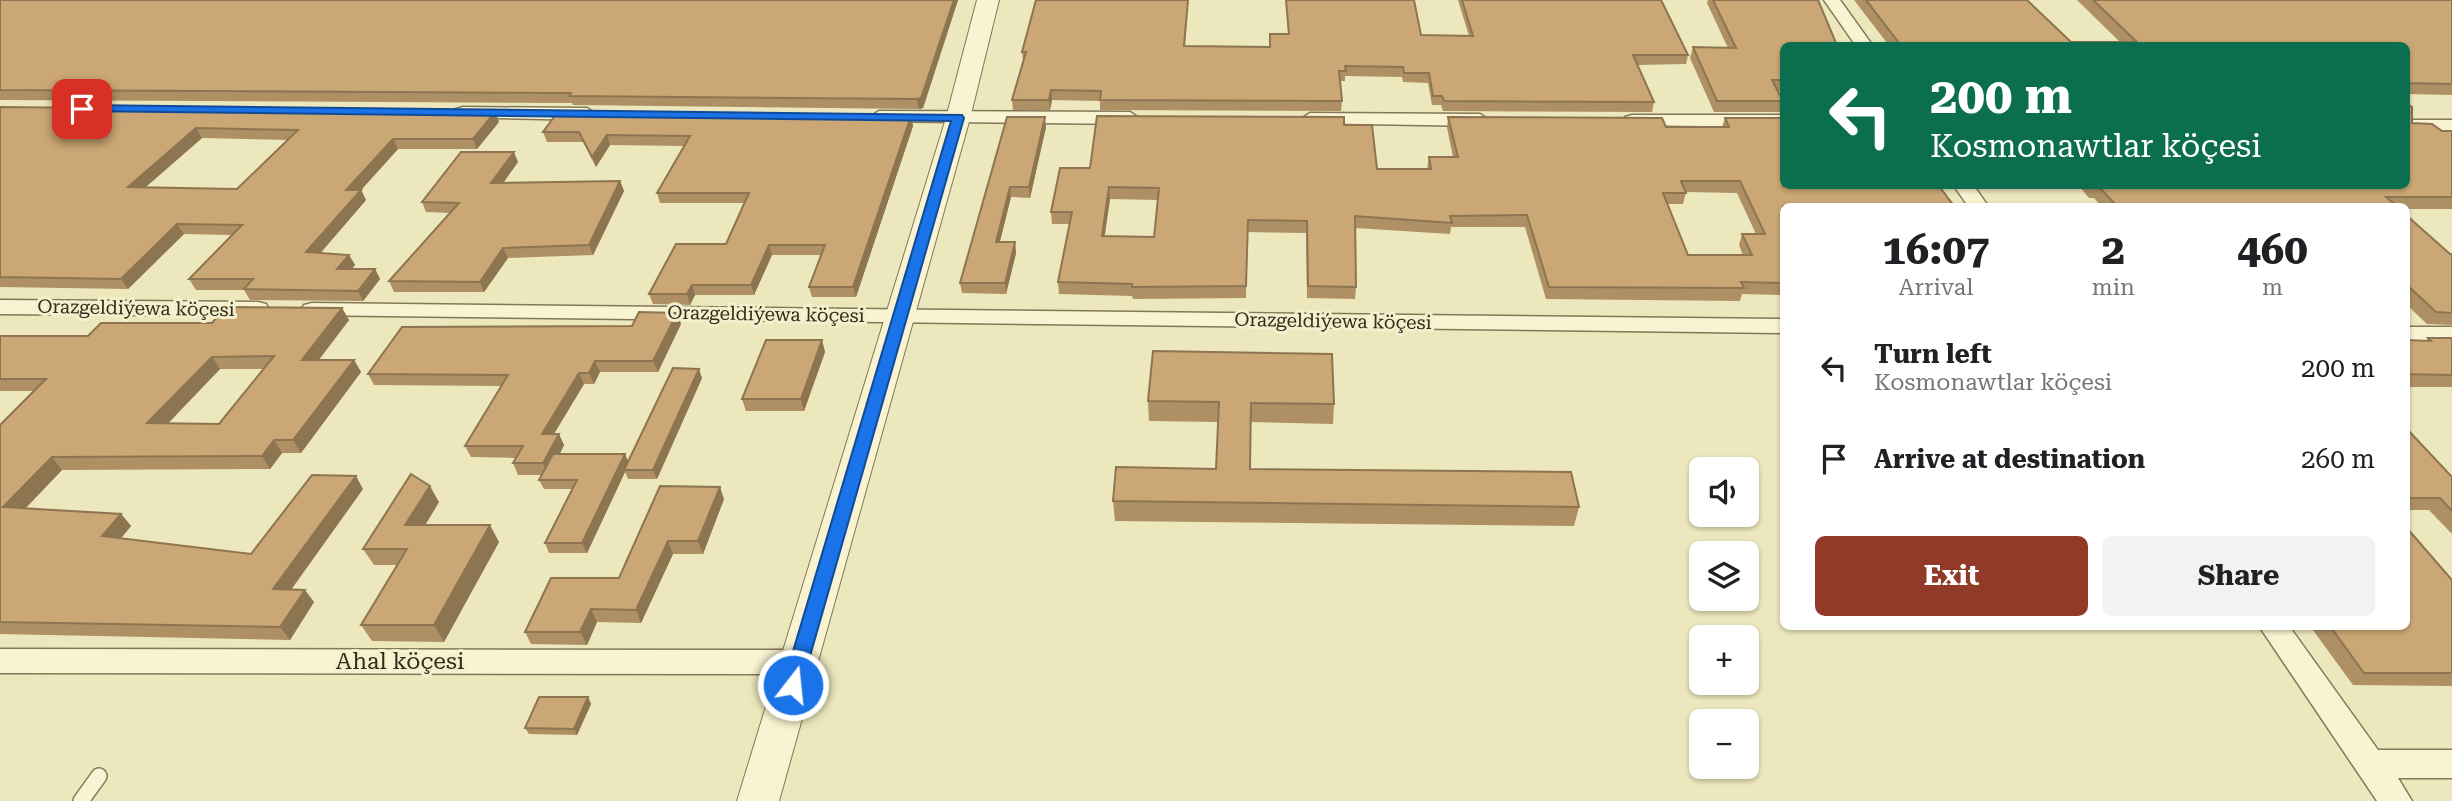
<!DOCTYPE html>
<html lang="en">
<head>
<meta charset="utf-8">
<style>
  body { margin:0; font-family:"Roboto Serif",serif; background:#f2f2f2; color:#202124; height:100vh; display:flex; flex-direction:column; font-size:26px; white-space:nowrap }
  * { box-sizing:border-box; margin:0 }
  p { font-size:23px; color:#757577 }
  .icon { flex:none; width:38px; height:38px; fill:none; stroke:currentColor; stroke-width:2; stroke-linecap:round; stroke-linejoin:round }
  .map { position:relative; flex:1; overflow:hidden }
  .sheet { position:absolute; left:1780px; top:203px; width:630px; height:427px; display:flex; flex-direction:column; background:#fff; border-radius:10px; box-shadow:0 2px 5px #0004 }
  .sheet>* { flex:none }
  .top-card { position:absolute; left:1780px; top:42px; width:630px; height:147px; border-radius:10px; box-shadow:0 2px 5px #0004; background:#0b6e4f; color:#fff; overflow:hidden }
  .tools { position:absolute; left:1689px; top:457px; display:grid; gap:14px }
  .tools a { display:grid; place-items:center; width:70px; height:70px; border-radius:10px; background:#fff; box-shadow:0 2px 5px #0004; font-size:35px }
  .pin { position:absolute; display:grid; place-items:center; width:60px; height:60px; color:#fff; margin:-30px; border-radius:14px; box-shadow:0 4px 10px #0006 }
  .me { position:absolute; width:77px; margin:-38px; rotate:16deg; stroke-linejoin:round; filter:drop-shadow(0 0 5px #0008) }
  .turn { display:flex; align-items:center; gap:24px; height:147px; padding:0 35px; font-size:32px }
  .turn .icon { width:91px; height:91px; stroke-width:2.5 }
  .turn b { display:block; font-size:49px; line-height:60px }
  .eta { display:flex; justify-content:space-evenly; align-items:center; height:119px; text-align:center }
  .eta b { font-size:42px; font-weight:700; line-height:49px }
  .action { display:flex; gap:14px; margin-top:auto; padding:14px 35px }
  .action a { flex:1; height:80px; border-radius:10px; background:#913a28; color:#fff; font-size:28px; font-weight:700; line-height:80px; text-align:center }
  .action a+a { background:#f2f2f2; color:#202124 }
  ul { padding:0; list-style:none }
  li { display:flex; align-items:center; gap:21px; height:91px; padding:0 35px }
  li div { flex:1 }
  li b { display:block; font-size:26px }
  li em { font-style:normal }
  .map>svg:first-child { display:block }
</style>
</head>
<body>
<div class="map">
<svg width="2452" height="801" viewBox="0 0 2452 801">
  <rect width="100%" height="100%" fill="#ece7bd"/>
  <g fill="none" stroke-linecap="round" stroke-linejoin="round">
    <defs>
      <path id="service" d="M81,801L99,776"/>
      <path id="minor" d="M1824,0H1840L1873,46H1856Z
        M463,107L587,108L596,114L587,120L456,117L454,113L456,109Z
        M879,111L1130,112L1139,118L1130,124L872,121L870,117Z
        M1310,113L1480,114L1489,120L1480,126L1303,123L1301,119Z
        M1632,115H1783V127L1625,125L1623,121L1625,117Z
        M2406,120H2452V132H2406Z
        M1954,186H1974L1988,206H1968Z
        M0,300L258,302L266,304L269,309L266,314L258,316L0,314Z
        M312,303L1783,319V333L304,315L301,310L304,305Z
        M2406,327H2452V341H2406Z
        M2259,626H2289L2378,750H2452V778H2398L2412,801H2377Z
        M0,649L800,650L811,653L815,662L811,671L800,674L0,673Z"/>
      <path id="tertiary" d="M977,0H999L970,118L779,801H737L946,118Z"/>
    </defs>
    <use href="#service" stroke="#847757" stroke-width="18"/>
    <use href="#minor" stroke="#847757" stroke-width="3"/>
    <use href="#tertiary" stroke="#847757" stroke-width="2"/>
    <use href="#service" stroke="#f8f3d0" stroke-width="15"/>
    <use href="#minor" fill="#f8f3d0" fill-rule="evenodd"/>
    <use href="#tertiary" fill="#f8f3d0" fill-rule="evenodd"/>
  </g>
  <path fill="#ae9064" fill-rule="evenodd" d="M0,0H958L923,108L919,109L573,105L572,103L0,100Z
    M1188,0L1185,46L1270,47L1288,34L1286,0L1421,35L1469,36L1458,0H1661L1688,55L1686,64L1637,65L1654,102L1652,112L1443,111L1441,105H1432L1428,83L1403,82L1402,77L1345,76V81H1340L1342,101L1341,111L1100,110V101L1052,100L1050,110H1013L1012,100L1023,61L1022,52Z
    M1708,0H1818L1836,43H1887L1854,0H2027L2071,42H2120L2077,0H2452V95L2406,94V46H1783V91H1778L1783,101L1780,112H1714L1690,58L1693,47L1728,48L1707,3Z
    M0,107L495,112L499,122L477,149H398L361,190L366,200L320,253L349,255L355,265L352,269H375L380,279L363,301L250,300L244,290H196L189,279L232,235L184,234L128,289L0,287ZM202,138L288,140L237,189L146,187Z
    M911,116L913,126L856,297H812L809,287L821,255H772L754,295H695L690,305L653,304L649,294L726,244L745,203H660L657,193L684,146L610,145L596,167L583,142H547L543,132Z
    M1007,117L1046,127L1030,198L1011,197L1000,242H1015L1016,253L1006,294L962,293L960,283Z
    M1448,117L1666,127H1722L1725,118L1783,206V295L1742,294L1740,301L1546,299L1525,227H1451L1450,234L1355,228L1356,287L1355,299L1307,298L1306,233L1247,232L1246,298L1133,299L1132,296L1059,294L1058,282L1069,224H1052L1051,212L1090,168L1344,125L1377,169H1427L1429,157H1453L1447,128ZM1686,192L1737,193L1756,234H1742L1739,245L1743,255H1688L1667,204H1683ZM1110,199L1158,200L1154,237L1104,236Z
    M2412,123L2442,131H2452V209H2406V206H2101L2094,198H2089L2079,186H2406Z
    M518,162L503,183L620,181L624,191L593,255L508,258L484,292H394L389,281L450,213L426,212L422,202Z
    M2406,215L2450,254H2452V325L2427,324L2406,304Z
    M342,308L349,320L319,360H354L361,372L301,453H282L270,469L62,470L25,509L121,514L131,526L121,538L251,554L363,489L291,590L314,602L290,640L0,634V425L33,391H0V336H88ZM220,369H264L219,424L168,423Z
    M677,313L681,324L658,372H600L594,384H584L554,434L564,445L560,454H625L628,461L702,378L657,479H628L625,472L587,553H549L545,543L572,489H544L539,480L542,475H518L513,463L516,458L471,457L465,446L501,386L374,385L368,374L632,326Z
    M2452,337V387H2406V340L2426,341L2428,338Z
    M822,340L825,352L804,411H746L742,399Z
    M1148,401L1334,404L1333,424L1251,422L1250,469L1579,507L1574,526L1115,521L1113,501L1216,469L1218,422L1149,421Z
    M2406,428L2452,477V534L2429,510H2406Z
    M724,499L703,554H673L641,623L597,622L587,645L531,644L525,632L619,578Z
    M439,502L425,525L499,542L444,642L372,641L361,625L397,565H374L363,549Z
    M2452,580V686L2353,685L2310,626H2406Z
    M588,697L591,704L577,735L529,734L525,728Z"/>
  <path fill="#8d7551" d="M954,0H958L923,108L919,109L917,99Z
    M1051,90L1052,100L1050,110L1049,100Z
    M495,112L499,122L477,149L473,139Z
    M911,116L913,126L856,297L853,287Z
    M1045,117L1046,127L1030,198L1029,187Z
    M196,128L202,138L134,197L128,187Z
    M607,135L610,145L596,167L592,157Z
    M393,139L398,149L361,190L366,200L312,263L306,252L346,190Z
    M514,152L518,162L496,193L491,183Z
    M620,181L624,191L593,255L589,245Z
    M1010,187L1011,197L997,252L996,242Z
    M1109,187L1110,199L1103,248L1102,236Z
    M177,224L184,234L128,289L121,279Z
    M1015,242L1016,253L1006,294L1005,283Z
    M769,245L772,255L754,295L751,285Z
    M503,248L508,258L484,292L480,282Z
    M349,255L355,265L343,279L337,269Z
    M375,269L380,279L363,301L358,291Z
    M692,285L695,295L690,305L687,294Z
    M342,308L349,320L309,372L302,360Z
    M677,313L681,324L658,372L653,361Z
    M822,340L825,352L804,411L801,399Z
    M212,357L220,369L156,436L147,423Z
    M354,360L361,372L301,453L293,440Z
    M595,361L600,372L594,384L589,373Z
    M699,369L702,378L657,479L653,470Z
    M579,373L584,384L547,445L542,434Z
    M559,434L564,445L548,475L543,463Z
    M274,440L282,453L270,469L262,456Z
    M625,454L629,464L624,470L625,472L587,553L582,543Z
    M52,457L62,470L14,520L3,507Z
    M356,476L363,489L282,602L273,589Z
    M430,486L439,502L415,542L405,525Z
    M720,487L724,499L703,554L698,541Z
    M121,514L131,526L112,549L102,536Z
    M490,525L499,542L444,642L434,625Z
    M668,541L673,554L641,623L636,610Z
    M305,590L314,602L290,640L280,627Z
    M591,609L597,622L587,645L580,632Z
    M588,697L591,704L577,735L574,729Z"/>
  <path fill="#caa774" stroke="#8d7551" stroke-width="2" fill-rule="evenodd" d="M0,0H954L921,98L917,99L569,96L571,93L0,90Z
    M1036,0H1188L1184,46L1270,47V34H1289L1286,0H1414L1421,35L1473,36L1462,0H1661L1688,55H1633L1654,102L1444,101L1442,96H1433L1429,73H1404L1403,67L1345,66L1346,71H1339L1342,101L1100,100L1101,91L1051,90L1049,100H1012L1026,52H1022Z
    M1713,0H1818L1836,43H1899L1866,0H2027L2071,42H2137L2093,0H2452V84L2406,83V46H1783V80H1772L1783,101H1717L1693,47L1736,48Z
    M2406,103L2412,107V123L2432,124L2442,131H2452V197H2386L2397,206H2117L2099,187H2095L2094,186H2406Z
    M0,107L495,112L473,139H393L346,190H361L306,252L349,255L337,269H375L358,291L244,289L253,279H189L242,225L177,224L121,279L0,277ZM196,128L298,130L237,189L128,187Z
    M557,113L911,116L853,287H809L825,245H769L751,285H692L687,294H649L676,244H726L749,193H657L690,136L607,135L592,157L579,132H543Z
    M1097,116L1344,117V125H1372L1377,169H1431L1429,157H1458L1448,117L1662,118L1666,127H1729L1725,118H1783V186H1939L1954,206H1783V283L1741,282L1744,288L1549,287L1527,215L1450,216L1452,223L1355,216L1356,287L1308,286L1307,221L1248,220L1246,286L1132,287V284L1058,282L1072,212H1051L1060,168H1090ZM1681,181H1740L1765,234H1742L1752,255H1688L1663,193H1686ZM1109,187L1159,188L1154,237L1102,236Z
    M1007,117H1045L1029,187H1010L996,242H1015L1005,283H960Z
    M461,152H514L491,183L620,181L589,245L503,248L480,282L389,281L459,203L422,202Z
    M2406,215L2450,254H2452V313L2436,312L2406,284Z
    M226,307L342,308L302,360H354L293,440H274L262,456L52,457L3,507L121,514L102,536L251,554L312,475L356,476L273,589L305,590L280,627L0,622V425L46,379H0V336H88L101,323H212ZM274,356L219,424L147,423L212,357Z
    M639,312L677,313L653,361H595L589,373H579L542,434H559L543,463H513L523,446H465L508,375L368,374L402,327L632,326Z
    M2428,338H2452V375L2406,374V340L2431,341Z
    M766,340H822L801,399H742Z
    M1153,351L1332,354L1334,404L1251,403L1250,469L1571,472L1579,507L1113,501L1116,467L1216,469L1219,402L1148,401Z
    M673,368L699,369L653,470H624Z
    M2406,428L2452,477V511L2440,498H2406Z
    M553,454H625L582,543H545L577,480H539Z
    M411,474L430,486L405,525H490L434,625H361L407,549H363Z
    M660,486L720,487L698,541H668L636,610L591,609L580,632H525L551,578H619Z
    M2406,527L2452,580V673H2364L2330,626H2406Z
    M539,697H588L574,729L525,728Z"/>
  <path fill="#1a73e8" stroke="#114b97" stroke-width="2" d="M82,105L962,115L964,118L800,691L793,693L786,691L783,685L951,121L78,111V106Z"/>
  <g text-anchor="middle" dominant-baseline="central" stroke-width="6" stroke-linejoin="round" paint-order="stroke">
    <g font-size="19" fill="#332b1b" stroke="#f4f0cd">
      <text transform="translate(136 308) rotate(1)">Orazgeldiýewa köçesi</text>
      <text transform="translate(766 314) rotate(1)">Orazgeldiýewa köçesi</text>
      <text transform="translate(1333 321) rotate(1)">Orazgeldiýewa köçesi</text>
    </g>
    <g font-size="23" fill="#332b1b" stroke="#f4f0cd">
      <text x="400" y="661">Ahal köçesi</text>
    </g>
  </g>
</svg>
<div class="tools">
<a><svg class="icon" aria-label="sound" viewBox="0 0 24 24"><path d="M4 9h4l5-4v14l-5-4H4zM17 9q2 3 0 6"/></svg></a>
<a><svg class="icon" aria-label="layers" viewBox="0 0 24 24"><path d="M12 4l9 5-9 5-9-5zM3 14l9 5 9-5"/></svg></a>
<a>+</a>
<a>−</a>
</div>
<div class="pin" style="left:82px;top:109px;background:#d93025"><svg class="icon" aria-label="arrive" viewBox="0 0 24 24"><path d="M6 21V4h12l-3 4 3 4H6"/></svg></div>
<svg class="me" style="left:793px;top:685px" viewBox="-20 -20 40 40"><circle r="17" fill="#1a73e8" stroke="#fff" stroke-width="3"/><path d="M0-11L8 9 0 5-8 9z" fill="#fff"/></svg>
<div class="top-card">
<div class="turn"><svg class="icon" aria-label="left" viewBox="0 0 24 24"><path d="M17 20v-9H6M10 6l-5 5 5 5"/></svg><div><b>200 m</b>Kosmonawtlar köçesi</div></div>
</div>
<section class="sheet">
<div class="eta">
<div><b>16:07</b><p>Arrival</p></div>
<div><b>2</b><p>min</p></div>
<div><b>460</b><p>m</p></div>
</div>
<ul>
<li><svg class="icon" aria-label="left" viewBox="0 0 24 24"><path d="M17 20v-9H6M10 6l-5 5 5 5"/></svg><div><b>Turn left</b><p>Kosmonawtlar köçesi</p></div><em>200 m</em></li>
<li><svg class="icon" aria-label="arrive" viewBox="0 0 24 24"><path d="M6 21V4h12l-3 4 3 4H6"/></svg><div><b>Arrive at destination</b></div><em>260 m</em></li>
</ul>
<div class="action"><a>Exit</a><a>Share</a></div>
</section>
</div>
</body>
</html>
